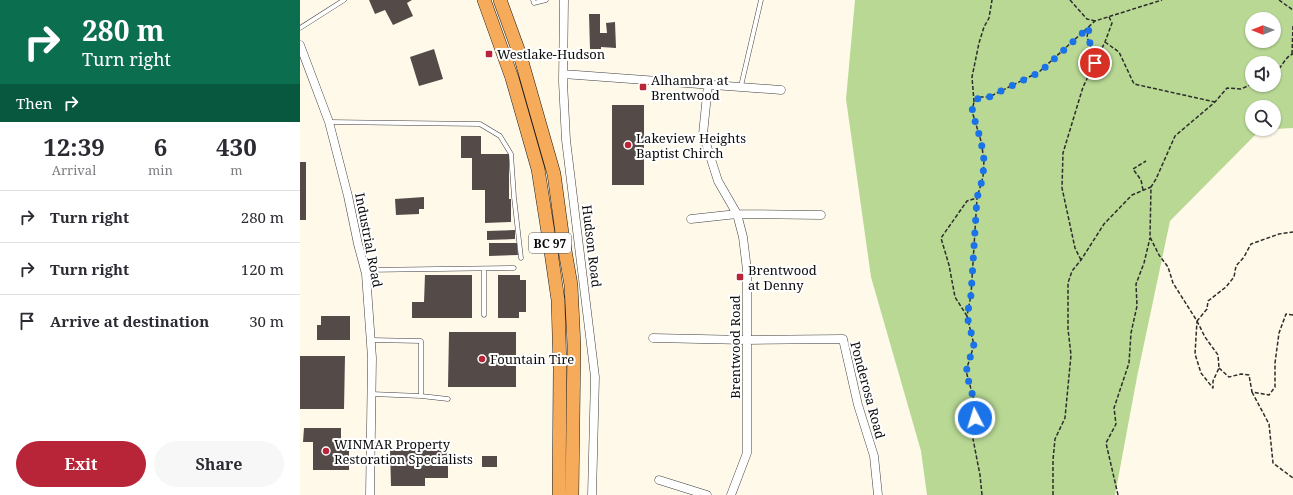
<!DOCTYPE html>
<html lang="en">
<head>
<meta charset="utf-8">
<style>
  body { margin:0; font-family:"Noto Serif",serif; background:#f7f7f7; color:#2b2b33; height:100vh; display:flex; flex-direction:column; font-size:15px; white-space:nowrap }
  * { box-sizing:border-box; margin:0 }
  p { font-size:13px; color:#7c7c81 }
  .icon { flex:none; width:22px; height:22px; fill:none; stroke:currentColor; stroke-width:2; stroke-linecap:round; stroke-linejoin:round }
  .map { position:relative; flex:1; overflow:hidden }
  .drawer { display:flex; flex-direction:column; background:#fff; width:300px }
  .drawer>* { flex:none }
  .guide { background:#0b6e4f; color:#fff; overflow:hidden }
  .needle { width:26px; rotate:270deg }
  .buttons { position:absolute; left:945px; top:12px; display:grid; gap:8px }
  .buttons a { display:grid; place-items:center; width:36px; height:36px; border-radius:50%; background:#fff; box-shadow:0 1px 3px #0004; font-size:20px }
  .pin { position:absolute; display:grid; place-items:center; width:34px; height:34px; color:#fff; margin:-17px; border:2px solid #fff; border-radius:50%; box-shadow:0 1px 4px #0007 }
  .me { position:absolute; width:44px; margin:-22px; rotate:355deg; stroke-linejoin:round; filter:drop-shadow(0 0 3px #0008) }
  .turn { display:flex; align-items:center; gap:14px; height:84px; padding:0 16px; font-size:18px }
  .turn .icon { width:52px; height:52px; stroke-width:2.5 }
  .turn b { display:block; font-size:28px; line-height:34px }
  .then { display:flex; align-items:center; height:38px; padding:0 16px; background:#0003; gap:8px; font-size:15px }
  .eta { display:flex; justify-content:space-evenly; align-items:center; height:68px; text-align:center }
  .eta b { font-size:24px; font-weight:700; line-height:28px }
  .button { display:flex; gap:8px; margin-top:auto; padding:8px 16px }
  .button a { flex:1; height:46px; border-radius:24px; background:#b92538; color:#fff; font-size:16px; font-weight:700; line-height:46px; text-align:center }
  .button a+a { background:#f7f7f7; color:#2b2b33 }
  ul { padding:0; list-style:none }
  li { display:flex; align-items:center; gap:12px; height:52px; padding:0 16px; border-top:1px solid #e1e1e2 }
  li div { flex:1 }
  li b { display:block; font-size:15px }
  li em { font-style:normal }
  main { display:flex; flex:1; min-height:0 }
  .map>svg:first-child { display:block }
</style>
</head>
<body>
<main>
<section class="drawer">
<div class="guide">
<div class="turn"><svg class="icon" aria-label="right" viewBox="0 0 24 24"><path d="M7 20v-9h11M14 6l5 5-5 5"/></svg><div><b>280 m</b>Turn right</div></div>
<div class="then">Then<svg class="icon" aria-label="right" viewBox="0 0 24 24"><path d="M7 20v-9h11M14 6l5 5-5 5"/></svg></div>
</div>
<div class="eta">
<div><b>12:39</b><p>Arrival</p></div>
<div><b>6</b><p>min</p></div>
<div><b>430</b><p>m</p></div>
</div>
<ul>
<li><svg class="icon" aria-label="right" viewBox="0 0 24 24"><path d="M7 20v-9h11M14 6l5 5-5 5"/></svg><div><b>Turn right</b></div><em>280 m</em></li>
<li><svg class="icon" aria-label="right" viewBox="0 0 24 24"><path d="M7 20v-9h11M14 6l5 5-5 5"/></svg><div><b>Turn right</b></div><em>120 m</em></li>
<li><svg class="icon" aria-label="arrive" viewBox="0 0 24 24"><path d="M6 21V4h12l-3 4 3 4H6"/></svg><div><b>Arrive at destination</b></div><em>30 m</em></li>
</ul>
<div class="button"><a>Exit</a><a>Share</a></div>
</section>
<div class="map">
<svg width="993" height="495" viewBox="0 0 993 495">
  <rect width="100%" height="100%" fill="#fff9e9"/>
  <path fill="#b8d894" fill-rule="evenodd" d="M555,0H993V128L974,129V107H952V129H961L870,221L837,377L815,495H627L621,451L571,277L546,99ZM952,19H974V41H952ZM952,63H974V85H952Z"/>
  <path fill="#544b48" d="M69,0H112L107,3L113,16L93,25L85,10L75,14Z
    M289,14H300V33H307L306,23L315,22L316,48L301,47V49H290Z
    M134,49L143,79L119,86L110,57Z
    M312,105H344V185H312Z
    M161,136H181V154H209V199H211V222L185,223V190H172V158H161Z
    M0,162H6V220H0Z
    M124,197V209H119V214L96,215L95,199Z
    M215,230V239L187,240V231Z
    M189,243H217L218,255L189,256Z
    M125,275H172V318H112V302H124Z
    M198,275H220V280H226V312H219V318H198Z
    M21,316H50V340H17V325H21Z
    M149,332H216V387H148Z
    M0,356H45L44,409H0Z
    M4,428H41V441H49V470H13V442H3Z
    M90,450H148V478H125V486H91Z
    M182,456H197V467H182Z"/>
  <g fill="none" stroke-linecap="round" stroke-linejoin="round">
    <defs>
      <path id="service" d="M233,0L234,3L246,0
        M0,28L44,0
        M441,86L461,0
        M29,122L180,124L200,136L211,154L214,197L221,258
        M65,270L214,268
        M184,315V269
        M71,340L121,341V396L72,394
        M121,396L148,399"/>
      <path id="minor" d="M264,0L263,82L266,140L295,377L292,495
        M0,45L29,122L48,196L58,244L66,274L72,358L70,495
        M263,74L481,90
        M408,85L403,134L418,181L437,214L443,237L447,270V453L431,495
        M391,219L437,214L521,215
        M353,338L446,340L543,339L558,405L574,456L578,495
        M359,480L407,495"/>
      <path id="trunk" d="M184,0L212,78L238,169L250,245L258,300L260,369L259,495
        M200,0L220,55L254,174L262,233L271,285L274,346L272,495"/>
    </defs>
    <use href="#service" stroke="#3e3e3e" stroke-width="5"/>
    <use href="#minor" stroke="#3e3e3e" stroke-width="9"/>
    <use href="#trunk" stroke="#1c1c1c" stroke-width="14"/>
    <path stroke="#2d2d2d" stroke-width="1.5" stroke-dasharray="4 2" stroke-linecap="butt" d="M770,0L787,19L795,21
      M979,0L993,10
      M789,27L787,37L793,52L795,62
      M805,42L819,52L834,84L915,102
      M992,54L993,25
      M974,72C983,68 984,57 993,54
      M952,84L941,89L927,88L915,102L875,136L856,179L851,187L850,237L859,255L868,267L873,283L897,321L907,309L908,301L926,287L934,277L936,266L944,257L951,244L979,234L993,232
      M674,102L672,77L679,43L684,27L689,18L692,0
      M843,190L841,180L833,169L846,161
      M781,260L775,248L762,188L763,153L783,87L805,42L812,23L809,17
      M667,316L655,297L649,265L641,238L667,201L677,198
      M897,321L905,337L918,355L919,368L913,381V388L901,373L895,354Z
      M919,368L929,377L941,374L949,375L952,392L969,395L975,387V363L979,333L986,314L993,315
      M952,392L969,424L973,463L993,478
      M682,495L680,475L673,439L676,407L666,371L674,345L667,316L671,295L677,198L683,177L684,160L681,141L672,111L674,102L680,97H689L739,72L795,21L862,0
      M753,495V460L755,439L765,418L771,355L768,329V283L772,271L781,260L804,224L832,195L851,187
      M818,495L806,443L816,424L814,408L829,363L831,333L837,306L836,284L844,263L850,238"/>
    <use href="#service" stroke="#fff" stroke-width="4"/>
    <use href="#minor" stroke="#fff" stroke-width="8"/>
    <use href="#trunk" stroke="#f5ab5a" stroke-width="13"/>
  </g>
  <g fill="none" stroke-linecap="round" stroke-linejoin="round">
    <path stroke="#1a73e8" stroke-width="7" stroke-dasharray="0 12.6" d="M675,418L676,407L666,372L674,344L667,316L671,295L677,198L683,177L684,160L681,141L672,111L674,102L680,97H689L740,72L789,27L788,37L793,52L795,63"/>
  </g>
  <g fill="#b92538" stroke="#fff" stroke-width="1.5">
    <rect x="185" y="50" width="8" height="8" rx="2"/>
    <rect x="339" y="83" width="8" height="8" rx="2"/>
    <circle cx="328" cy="145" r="4"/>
    <rect x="436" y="273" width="8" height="8" rx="2"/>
    <circle cx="182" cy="359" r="4"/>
    <circle cx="26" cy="451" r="4"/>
  </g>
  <g text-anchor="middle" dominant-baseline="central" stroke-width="4" stroke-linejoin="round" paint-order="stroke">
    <rect fill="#fff" stroke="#545454" stroke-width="1" x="229" y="233" width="42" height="20" rx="3"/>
    <g font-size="12" font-weight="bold" fill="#0b0b0b">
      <text x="250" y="243">BC 97</text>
    </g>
    <g font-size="13" fill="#0b0b0b" stroke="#fff" text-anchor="start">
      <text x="197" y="54">Westlake-Hudson</text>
      <text x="351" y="80">Alhambra at<tspan x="351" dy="15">Brentwood</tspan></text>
      <text x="336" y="138">Lakeview Heights<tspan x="336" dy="15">Baptist Chirch</tspan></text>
      <text x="448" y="270">Brentwood<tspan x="448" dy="15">at Denny</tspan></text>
      <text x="190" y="359">Fountain Tire</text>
      <text x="34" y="444">WINMAR Property<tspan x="34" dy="15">Restoration Specialists</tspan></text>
    </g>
    <g font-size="13" fill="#0b0b0b" stroke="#fff">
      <text transform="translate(69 240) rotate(79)">Industrial Road</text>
      <text transform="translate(292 246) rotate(83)">Hudson Road</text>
      <text transform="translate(435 347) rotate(-90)">Brentwood Road</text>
      <text transform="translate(568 390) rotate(75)">Ponderosa Road</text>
    </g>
  </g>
</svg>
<div class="buttons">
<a><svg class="needle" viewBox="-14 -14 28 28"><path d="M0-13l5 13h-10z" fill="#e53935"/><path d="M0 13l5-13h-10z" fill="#7c7c81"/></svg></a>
<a><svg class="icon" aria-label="sound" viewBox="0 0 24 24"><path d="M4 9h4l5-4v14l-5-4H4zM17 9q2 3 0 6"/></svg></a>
<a><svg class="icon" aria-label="search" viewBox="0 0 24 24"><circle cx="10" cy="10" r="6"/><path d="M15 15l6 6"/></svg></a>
</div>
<div class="pin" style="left:795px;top:63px;background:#d93025"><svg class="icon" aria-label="arrive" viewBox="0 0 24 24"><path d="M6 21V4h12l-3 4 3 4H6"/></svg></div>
<svg class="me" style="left:675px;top:418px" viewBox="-20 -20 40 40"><circle r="17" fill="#1a73e8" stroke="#fff" stroke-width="3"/><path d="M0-11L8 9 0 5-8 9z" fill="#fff"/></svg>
</div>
</main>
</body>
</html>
